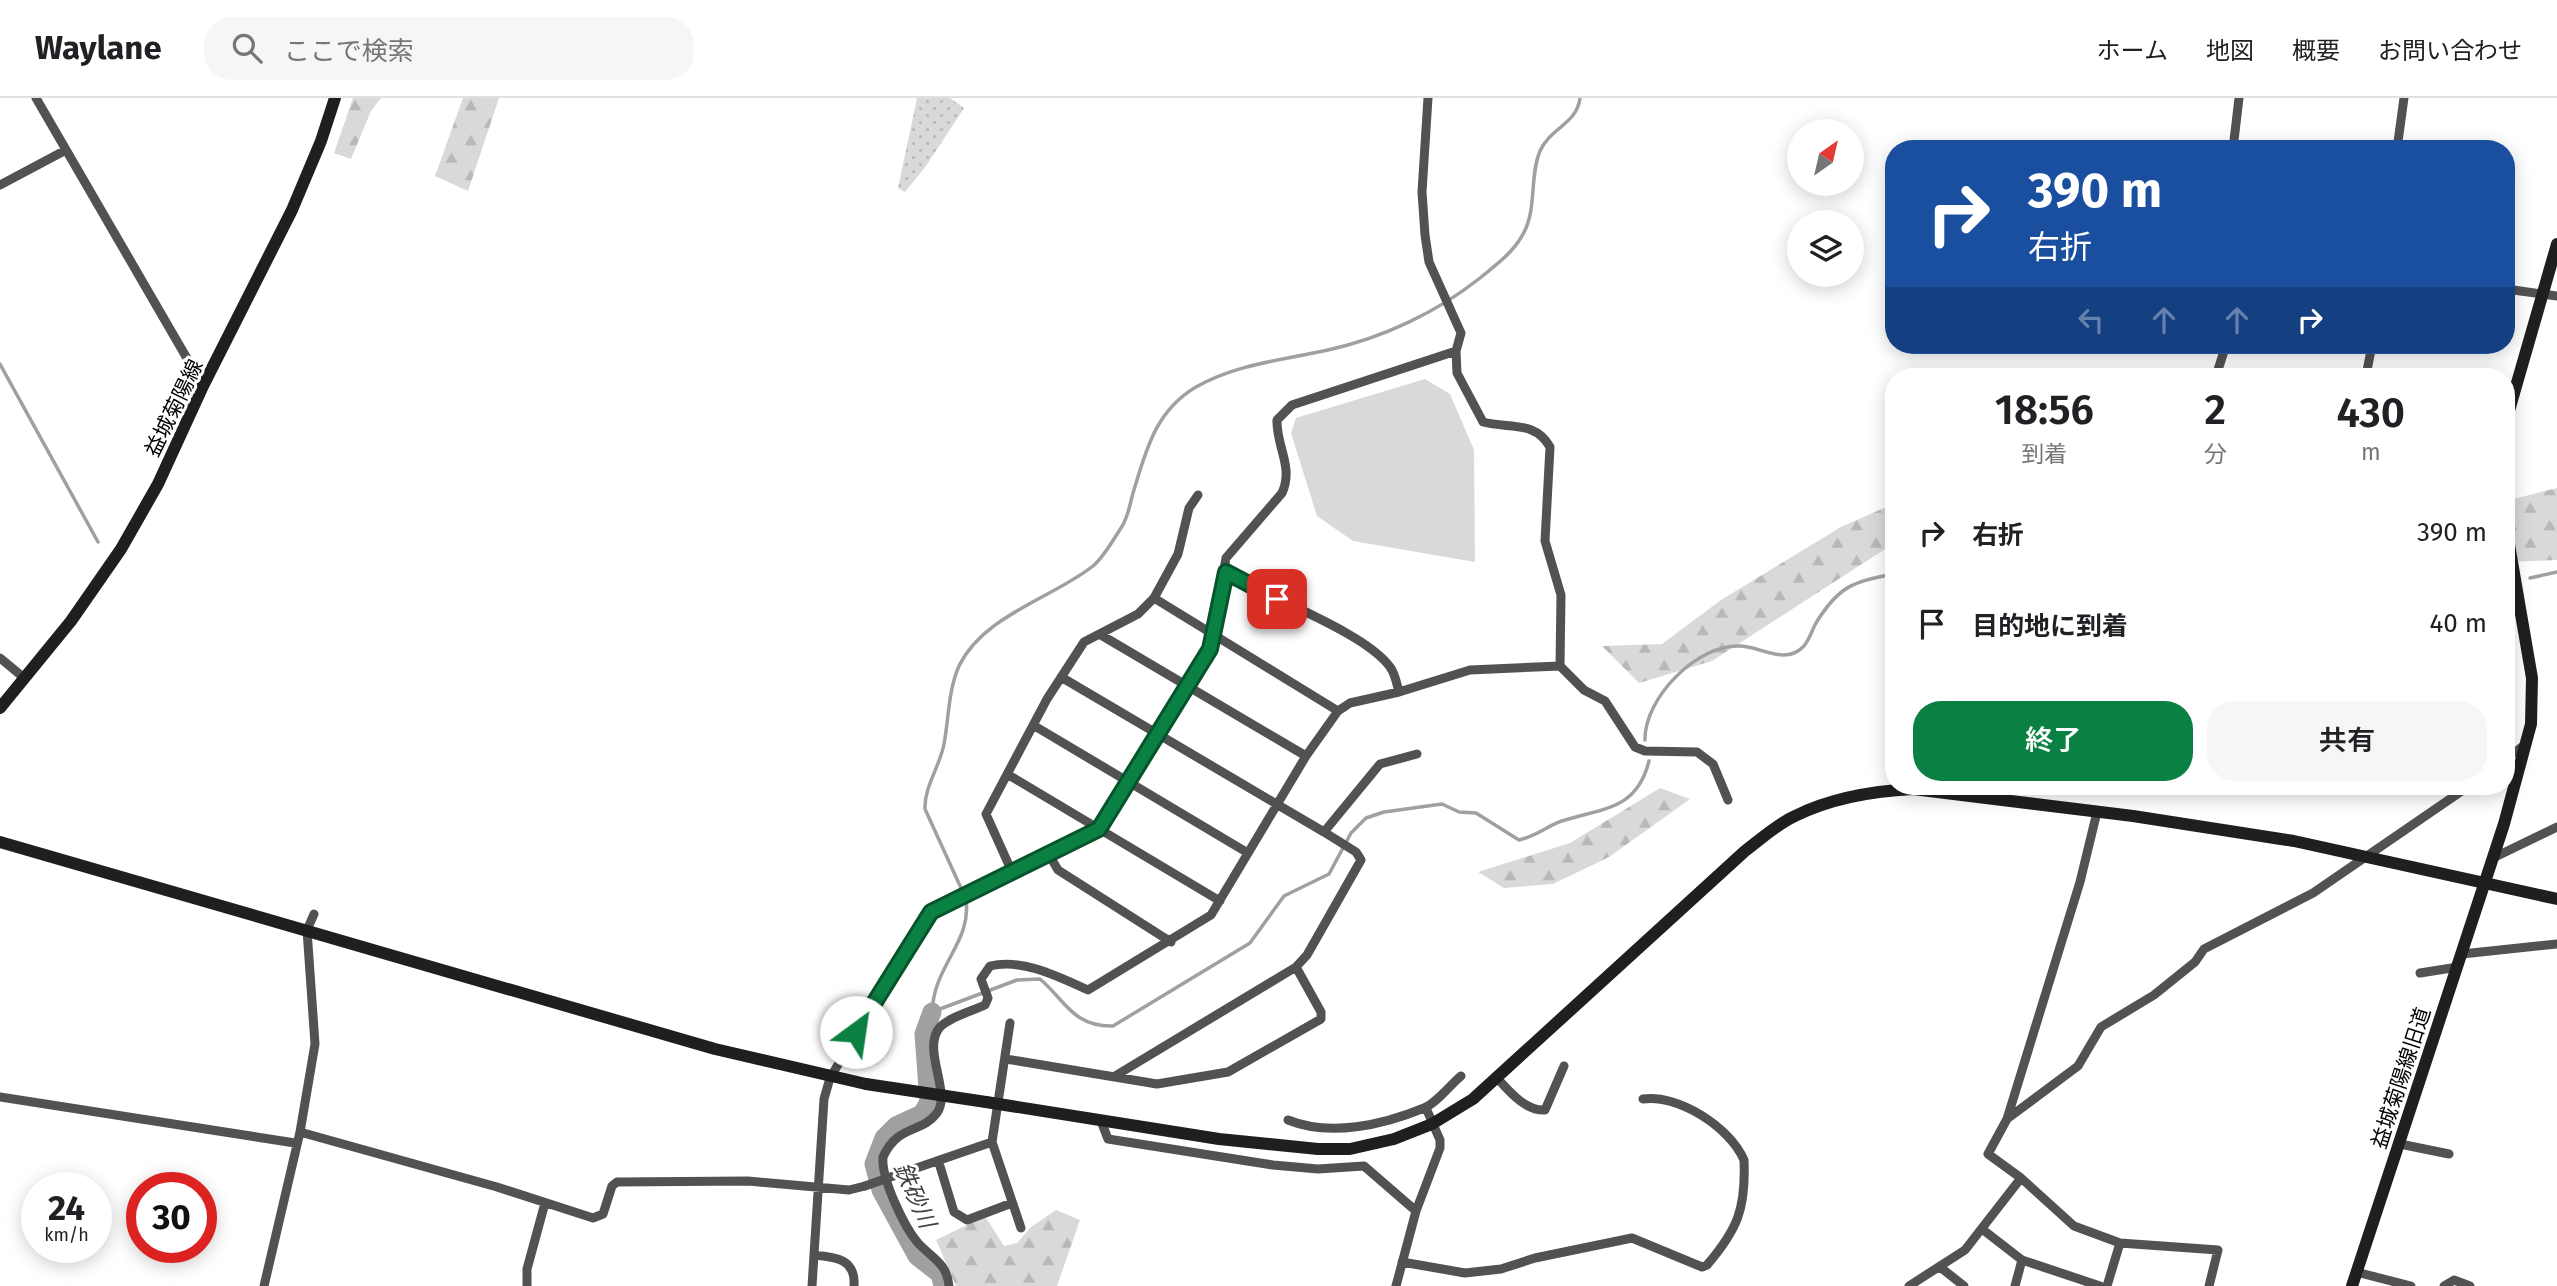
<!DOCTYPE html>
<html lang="ja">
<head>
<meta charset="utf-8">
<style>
  body { margin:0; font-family:"Fira Sans","Noto Sans JP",sans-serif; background:#f6f6f6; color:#202124; height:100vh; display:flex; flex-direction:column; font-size:26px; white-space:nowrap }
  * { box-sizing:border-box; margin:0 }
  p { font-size:23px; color:#757577 }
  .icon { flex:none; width:38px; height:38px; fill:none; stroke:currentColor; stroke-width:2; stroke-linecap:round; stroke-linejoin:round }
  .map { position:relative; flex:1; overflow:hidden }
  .side { position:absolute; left:1885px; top:270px; width:630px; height:427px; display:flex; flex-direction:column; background:#fff; border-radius:28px; box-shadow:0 4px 18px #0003 }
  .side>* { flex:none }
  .banner { position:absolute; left:1885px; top:42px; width:630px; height:214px; border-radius:28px; box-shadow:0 4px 18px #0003; background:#1a4fa0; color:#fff; overflow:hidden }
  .needle { width:46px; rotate:34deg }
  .controls { position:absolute; left:1787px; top:21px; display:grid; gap:14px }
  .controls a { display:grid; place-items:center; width:77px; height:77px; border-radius:50%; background:#fff; box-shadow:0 4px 18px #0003; font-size:35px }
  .speed { position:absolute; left:21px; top:1074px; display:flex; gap:14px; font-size:35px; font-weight:700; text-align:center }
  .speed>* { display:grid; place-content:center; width:91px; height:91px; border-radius:50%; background:#fff; box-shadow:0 4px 18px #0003; line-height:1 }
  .speed small { font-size:18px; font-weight:400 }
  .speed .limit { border:10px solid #d22; background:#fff; color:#111 }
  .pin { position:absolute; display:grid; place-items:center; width:60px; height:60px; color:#fff; margin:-30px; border-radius:14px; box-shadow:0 4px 10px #0006 }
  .me { position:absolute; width:77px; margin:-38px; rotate:31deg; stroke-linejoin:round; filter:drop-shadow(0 0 5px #0008) }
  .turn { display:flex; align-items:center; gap:24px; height:147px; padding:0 28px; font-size:32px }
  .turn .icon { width:91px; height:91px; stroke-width:2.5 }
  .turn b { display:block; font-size:49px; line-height:60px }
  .lanes { display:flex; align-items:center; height:66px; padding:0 28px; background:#0003; justify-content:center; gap:35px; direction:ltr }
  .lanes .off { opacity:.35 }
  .eta { display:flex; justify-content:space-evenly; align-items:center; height:119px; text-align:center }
  .eta b { font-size:42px; font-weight:600; line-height:49px }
  .primary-button { display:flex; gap:14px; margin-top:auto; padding:14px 28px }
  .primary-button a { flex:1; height:80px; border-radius:28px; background:#0b8043; color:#fff; font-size:28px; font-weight:600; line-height:80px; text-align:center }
  .primary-button a+a { background:#f6f6f6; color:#202124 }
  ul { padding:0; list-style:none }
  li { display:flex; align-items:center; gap:21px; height:91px; padding:0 28px }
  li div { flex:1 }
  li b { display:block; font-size:26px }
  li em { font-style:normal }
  header { display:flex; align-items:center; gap:42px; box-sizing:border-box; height:98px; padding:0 35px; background:#fff; border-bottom:2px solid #e0e0e0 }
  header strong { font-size:33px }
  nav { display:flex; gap:38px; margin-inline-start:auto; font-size:24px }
  .search { width:490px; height:63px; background:#f6f6f6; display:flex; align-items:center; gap:18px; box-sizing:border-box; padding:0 24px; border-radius:28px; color:#757577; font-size:26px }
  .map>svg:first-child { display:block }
</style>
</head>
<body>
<header>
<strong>Waylane</strong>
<div class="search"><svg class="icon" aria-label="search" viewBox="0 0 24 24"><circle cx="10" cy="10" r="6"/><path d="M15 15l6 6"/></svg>ここで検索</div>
<nav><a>ホーム</a><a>地図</a><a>概要</a><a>お問い合わせ</a></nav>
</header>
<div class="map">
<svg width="2557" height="1188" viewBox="0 0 2557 1188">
  <defs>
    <pattern id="grass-dots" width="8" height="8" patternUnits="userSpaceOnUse" patternTransform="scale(1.75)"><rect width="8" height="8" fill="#d9d9d9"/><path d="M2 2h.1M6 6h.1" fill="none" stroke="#b8b8b8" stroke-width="1.8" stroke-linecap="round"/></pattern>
    <pattern id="forest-firs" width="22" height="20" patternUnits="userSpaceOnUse" patternTransform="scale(1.75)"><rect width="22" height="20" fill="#d9d9d9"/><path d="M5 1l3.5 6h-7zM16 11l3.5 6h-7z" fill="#b8b8b8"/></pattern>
  </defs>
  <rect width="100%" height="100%" fill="#fff"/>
  <path fill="url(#grass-dots)" d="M917,0H950L964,10L926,68L905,94L898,90Z"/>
  <path fill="url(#forest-firs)" d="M353,0H381L371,13L351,61L334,55Z
    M463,0H499L468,93L435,78Z
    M2557,390V462L2506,464V403Z
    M1893,406V446L1712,563L1639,585L1602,548L1662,546L1721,502L1841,429Z
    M1660,690L1690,701L1609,759L1553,786L1504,790L1478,774L1570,745Z
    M1056,1112L1080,1122L1057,1188H956L936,1142L985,1118L1004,1148L1017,1145L1031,1129Z"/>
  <path fill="#d9d9d9" d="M1425,281L1450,296L1474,352L1475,464L1353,443L1317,418L1291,335L1296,320Z"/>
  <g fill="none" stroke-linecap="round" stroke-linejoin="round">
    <path stroke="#a0a0a0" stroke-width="3.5" d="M1580,0C1577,26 1550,30 1540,53C1530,77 1536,107 1526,130C1516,153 1498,165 1480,180C1436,215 1382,240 1328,252C1283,262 1236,266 1196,289C1155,313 1146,353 1133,395C1130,406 1128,420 1121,430C1113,442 1104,459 1093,468C1051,501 984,517 959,568C948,593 949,620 944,646C940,668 924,689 925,711L966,801C972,845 934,866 932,914L1017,882L1040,881C1066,903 1073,929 1113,928L1250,845L1284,798L1329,776L1351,735L1366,720L1384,714L1442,706L1459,714L1476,715L1519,742C1540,737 1549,726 1565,722C1605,710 1637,711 1649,663
      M0,266L98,444
      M2530,480L2557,474
      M1645,642C1644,600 1698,545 1741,548C1761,549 1785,567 1803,549C1809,543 1812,532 1816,525C1838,489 1853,483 1894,476"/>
    <path stroke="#a0a0a0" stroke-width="19" d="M932,914L924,936L929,1004L922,1016L896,1028L884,1040L874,1066L881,1092L917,1158L940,1176L943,1188"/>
    <path stroke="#525252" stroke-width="9" d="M36,0L203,288
      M1428,0L1422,94L1425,137L1429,164L1461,235L1456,253L1457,275L1483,324C1509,331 1535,322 1550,349L1545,443L1561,497L1560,568L1584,592L1605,603L1635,649L1645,653L1697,654L1713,666L1728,702
      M2233,51L2239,0
      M2397,51L2404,0
      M0,87L64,53
      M2506,191L2557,198
      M2216,278L2226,247
      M2366,278L2372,247
      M1226,474C1266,499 1365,534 1390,569C1395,575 1397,587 1399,594
      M1154,500L1338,613
      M1101,537L1306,658
      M0,560L23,579
      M1061,579L1324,734L1356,754L1361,762L1307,857L1296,869L1115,978
      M1033,627L1248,755
      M2506,661L2527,645
      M1007,676L1220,803
      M1324,734L1380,666L1417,656
      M1048,755L1058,772L1171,844
      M2493,760L2557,729
      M1012,774L986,716L1047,601L1084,544L1138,516L1154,500L1178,456L1189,410L1198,397
      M2462,856L2557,846
      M2420,875L2458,869
      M1006,961L1157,986L1228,974L1321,921V914L1296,869
      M1497,980C1509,993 1525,1013 1545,1012L1564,968
      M0,999L295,1045
      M2007,1021L2080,784L2097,714
      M1288,1022C1330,1039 1383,1027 1424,1010C1437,1005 1450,987 1461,978
      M1101,1023L1108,1041L1273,1067L1318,1071L1364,1068L1416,1113
      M300,1034L497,1089L593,1120L603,1116L612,1088L617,1084L748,1083L849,1092L865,1088
      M992,1044L1021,1130
      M2400,1046L2449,1056
      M939,1065L954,1114L967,1122L1012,1105
      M902,1075L992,1044L1010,925
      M1982,1131L2022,1162L2015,1188
      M814,1157C836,1159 856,1161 854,1188
      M2022,1162L2100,1188
      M1402,1164L1465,1175L1501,1171L1535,1160L1632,1140L1702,1169L1707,1167C1738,1131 1746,1110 1744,1062C1730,1029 1678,996 1643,1001
      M1940,1169L1964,1188
      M2356,1174L2411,1188
      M264,1188L300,1034L315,946L307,832L314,816
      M527,1188V1171L545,1105
      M812,1188L824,1001L830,980L925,822L944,806L1099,731L1210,551L1226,460L1282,395C1294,369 1276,348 1277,322L1292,307L1456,253
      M949,1188C947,1165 932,1160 918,1145C904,1129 881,1080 883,1059C898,1026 921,1036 937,1015C952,994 921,951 940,929C950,919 972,913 985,907L988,900L981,881L990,868C1022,860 1059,879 1088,892L1211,817L1306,658L1338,613L1350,605L1399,594L1470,572L1560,568
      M1396,1188L1416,1113L1440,1050V1042L1426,1010
      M1909,1188L1965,1152L2021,1080
      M2107,1188L2120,1145
      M2209,1188L2218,1152L2120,1145L2074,1128L2021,1080L1988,1056L2007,1021L2078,968L2101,929L2154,897L2195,864L2204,851L2313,795L2469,688
      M2444,1188L2454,1182L2470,1188"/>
    <path stroke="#1f1f1f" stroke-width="12" d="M2506,323L2557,146
      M0,610L71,523L121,451L158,386L203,288L292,112L321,43L335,0
      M0,744L715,951L866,986
      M986,1004L1219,1041L1318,1051H1350L1394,1041L1432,1026L1473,1001L1745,753C1761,741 1777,726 1795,718C1831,700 1873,693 1913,691L2133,718L2294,743L2557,801
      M2352,1188L2504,726L2531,626L2532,580L2506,429"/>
    <path stroke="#525252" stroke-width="9" d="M865,1088L902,1075"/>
    <path stroke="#1f1f1f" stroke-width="12" d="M866,986L986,1004"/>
  </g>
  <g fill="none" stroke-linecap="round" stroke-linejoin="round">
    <defs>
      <path id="route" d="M856,934L931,814L1099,731L1210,551L1226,474L1277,501"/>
    </defs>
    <use href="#route" stroke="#07532c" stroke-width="18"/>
    <use href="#route" stroke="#0b8043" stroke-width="12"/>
  </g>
  <g text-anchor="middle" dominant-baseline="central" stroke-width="6" stroke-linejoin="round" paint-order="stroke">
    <g font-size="21" fill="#000" stroke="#fff">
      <text transform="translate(174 310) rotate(-64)">益城菊陽線</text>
      <text transform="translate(2401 980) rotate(-72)">益城菊陽線旧道</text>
    </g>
    <g font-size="23" font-style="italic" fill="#414141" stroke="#fff">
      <text transform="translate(915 1097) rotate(66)">鉄砂川</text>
    </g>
  </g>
</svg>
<div class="controls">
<a><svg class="needle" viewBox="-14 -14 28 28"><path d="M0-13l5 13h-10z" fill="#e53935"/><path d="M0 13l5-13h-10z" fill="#757577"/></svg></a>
<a><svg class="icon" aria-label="layers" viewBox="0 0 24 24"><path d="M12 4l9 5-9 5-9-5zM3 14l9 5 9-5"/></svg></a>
</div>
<div class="speed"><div>24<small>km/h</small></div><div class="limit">30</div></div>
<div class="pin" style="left:1277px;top:501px;background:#d93025"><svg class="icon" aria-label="arrive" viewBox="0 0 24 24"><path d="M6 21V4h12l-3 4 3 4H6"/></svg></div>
<svg class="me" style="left:856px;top:934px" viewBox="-20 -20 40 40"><circle r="19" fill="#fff"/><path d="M0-13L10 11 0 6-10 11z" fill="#0b8043"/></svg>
<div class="banner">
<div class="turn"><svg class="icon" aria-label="right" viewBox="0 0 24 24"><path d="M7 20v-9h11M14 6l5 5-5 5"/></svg><div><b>390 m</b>右折</div></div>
<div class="lanes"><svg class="icon off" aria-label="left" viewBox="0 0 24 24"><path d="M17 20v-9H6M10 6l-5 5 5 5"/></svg><svg class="icon off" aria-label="ahead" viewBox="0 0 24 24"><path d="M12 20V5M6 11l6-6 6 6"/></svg><svg class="icon off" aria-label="ahead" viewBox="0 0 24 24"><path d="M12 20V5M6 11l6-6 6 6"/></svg><svg class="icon" aria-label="right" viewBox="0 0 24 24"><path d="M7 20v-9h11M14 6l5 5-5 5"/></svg></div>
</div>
<section class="side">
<div class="eta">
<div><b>18:56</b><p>到着</p></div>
<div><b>2</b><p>分</p></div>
<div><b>430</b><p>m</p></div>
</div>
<ul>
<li><svg class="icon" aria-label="right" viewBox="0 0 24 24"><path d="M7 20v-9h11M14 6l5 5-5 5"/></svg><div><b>右折</b></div><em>390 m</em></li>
<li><svg class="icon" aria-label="arrive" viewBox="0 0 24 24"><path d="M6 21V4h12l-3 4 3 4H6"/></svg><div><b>目的地に到着</b></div><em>40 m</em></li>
</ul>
<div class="primary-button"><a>終了</a><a>共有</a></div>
</section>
</div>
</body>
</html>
